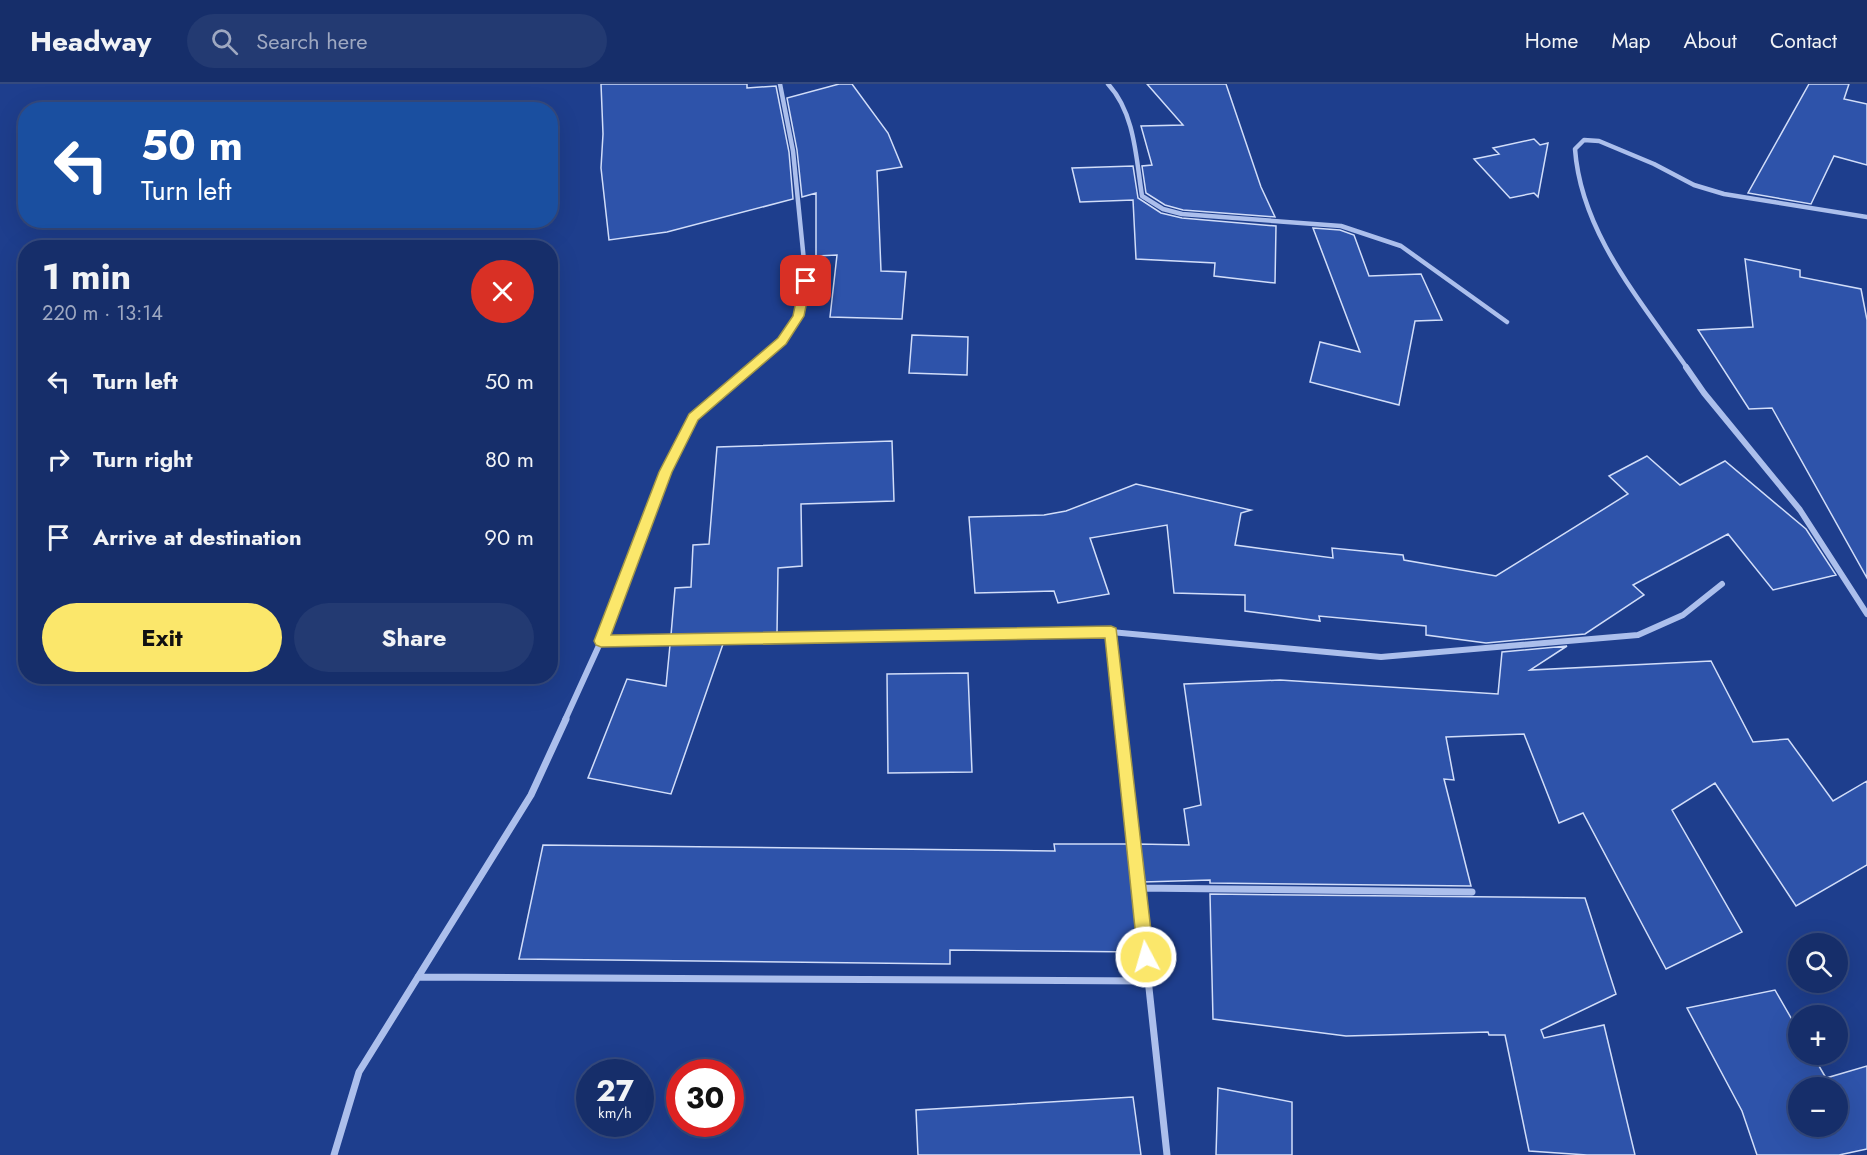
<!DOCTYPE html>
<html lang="en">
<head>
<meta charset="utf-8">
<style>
  body { margin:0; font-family:Jost,sans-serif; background:#233a72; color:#f1f3f6; height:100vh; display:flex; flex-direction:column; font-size:22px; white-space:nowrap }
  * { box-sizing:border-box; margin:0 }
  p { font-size:20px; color:#9ea8c1 }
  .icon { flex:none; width:33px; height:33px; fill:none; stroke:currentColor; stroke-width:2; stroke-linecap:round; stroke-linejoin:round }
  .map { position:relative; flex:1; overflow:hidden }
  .side { position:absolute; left:18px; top:156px; width:540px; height:444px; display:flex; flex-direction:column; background:#162e6a; border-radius:24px; box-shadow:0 6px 24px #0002,0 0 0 2px #354a7e }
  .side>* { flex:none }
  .hud { position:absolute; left:18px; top:18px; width:540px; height:126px; border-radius:24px; box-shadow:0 6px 24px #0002,0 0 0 2px #354a7e; background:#1a4fa0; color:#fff; overflow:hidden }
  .buttons { position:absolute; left:1788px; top:849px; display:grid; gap:12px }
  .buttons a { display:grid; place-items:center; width:60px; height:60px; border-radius:50%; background:#162e6a; box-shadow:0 6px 24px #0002,0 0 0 2px #354a7e; font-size:30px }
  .speed { position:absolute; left:576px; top:975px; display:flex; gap:12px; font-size:30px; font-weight:700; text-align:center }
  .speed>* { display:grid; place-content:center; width:78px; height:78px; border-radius:50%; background:#162e6a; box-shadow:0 6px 24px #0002,0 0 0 2px #354a7e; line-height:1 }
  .speed small { font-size:15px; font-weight:400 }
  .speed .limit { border:9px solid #d22; background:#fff; color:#111 }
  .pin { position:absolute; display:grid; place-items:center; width:51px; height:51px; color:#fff; margin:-26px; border-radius:12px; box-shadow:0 3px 9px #0006 }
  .me { position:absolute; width:66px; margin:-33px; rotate:354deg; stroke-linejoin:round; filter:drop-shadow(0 0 4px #0008) }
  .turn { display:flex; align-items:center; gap:21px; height:126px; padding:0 24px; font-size:27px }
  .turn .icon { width:78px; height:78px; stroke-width:2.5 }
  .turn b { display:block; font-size:42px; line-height:51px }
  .round { display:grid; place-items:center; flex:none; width:63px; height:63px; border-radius:32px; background:#233a72 }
  .head { display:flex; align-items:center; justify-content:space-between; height:102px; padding:0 24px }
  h1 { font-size:36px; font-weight:700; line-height:45px }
  .button { display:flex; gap:12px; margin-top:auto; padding:12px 24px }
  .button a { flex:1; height:69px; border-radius:36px; background:#fbe76b; color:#111; font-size:24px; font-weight:700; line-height:69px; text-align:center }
  .button a+a { background:#233a72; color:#f1f3f6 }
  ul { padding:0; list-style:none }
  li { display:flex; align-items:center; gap:18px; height:78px; padding:0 24px }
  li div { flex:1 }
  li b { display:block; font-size:22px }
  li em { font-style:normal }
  header { display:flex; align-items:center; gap:36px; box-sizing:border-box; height:84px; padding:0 30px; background:#162e6a; border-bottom:2px solid #354a7e }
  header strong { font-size:28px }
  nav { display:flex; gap:33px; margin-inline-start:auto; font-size:21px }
  .search { width:420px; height:54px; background:#233a72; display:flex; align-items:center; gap:15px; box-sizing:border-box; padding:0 21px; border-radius:33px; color:#9ea8c1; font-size:22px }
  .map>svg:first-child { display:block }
</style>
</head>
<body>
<header>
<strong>Headway</strong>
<div class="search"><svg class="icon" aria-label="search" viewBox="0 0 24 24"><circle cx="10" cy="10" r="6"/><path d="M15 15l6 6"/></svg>Search here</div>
<nav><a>Home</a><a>Map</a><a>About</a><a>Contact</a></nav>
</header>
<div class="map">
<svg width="1867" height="1071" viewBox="0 0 1867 1071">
  <rect width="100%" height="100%" fill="#1e3e8d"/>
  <path fill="#2e53aa" stroke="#d1ddf9" stroke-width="1.5" fill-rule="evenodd" d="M601,0H747V4L776,2L789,68L793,115L667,148L609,156L601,84L603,50Z
    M839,0H852L888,49L902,83L877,87L881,187L906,188L902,235L830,233L837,171L816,172V109L802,113L797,66L787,14Z
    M1147,0H1226L1261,103L1275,133L1183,126L1165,121L1146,109L1142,82L1152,81L1141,42L1183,41Z
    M1809,0H1849L1844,15L1867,20V81L1834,72L1811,120L1748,109Z
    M1534,55L1540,61L1548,59L1538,113L1534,109L1510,114L1474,75L1499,70L1493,64Z
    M1133,82L1138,114L1161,129L1182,134L1276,142L1275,199L1214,192L1215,179L1136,175L1133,116L1080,118L1072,84Z
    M1313,144L1340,146L1354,151L1369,192L1421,190L1442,236L1415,237L1399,321L1310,298L1320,258L1360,268Z
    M1745,175L1800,186V193L1861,205L1867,236V494L1772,324L1749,325L1698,246L1753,243Z
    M912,251L968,253L967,291L909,289Z
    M892,357L894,417L801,420L802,482L778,484L777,549L671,551L675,504L691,503L693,461L709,460L717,363Z
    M1647,372L1680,401L1725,377L1806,445L1836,491L1773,506L1728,450L1633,501L1644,511L1585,550L1486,559L1426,551V542L1319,532L1320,537L1245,527V511L1174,509L1167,441L1090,454L1109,510L1058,519L1054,507L975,509L969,433L1044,431L1066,427L1136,400L1251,426L1241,429L1235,461L1333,474L1332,464L1403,471L1404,476L1496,492L1628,410L1609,392Z
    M723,560L671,710L588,694L627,595L666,602L670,561Z
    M1567,562L1530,586L1711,577L1753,658L1788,655L1833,717L1867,697V781L1796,822L1715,699L1672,726L1742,848L1666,885L1583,729L1559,739L1524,650L1446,653L1454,696L1444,695L1471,802L1210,799V796L1143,798L1139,760L1189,761L1184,725L1201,721L1184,600L1280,596L1498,610L1502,568Z
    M968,589L972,688L888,689L887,590Z
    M1054,760H1128L1140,868L950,866V880L519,875L543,761L1055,767Z
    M1210,810L1585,814L1616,910L1541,946L1544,954L1604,941L1635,1071H1587L1529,1067L1505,951H1489L1488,948L1346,952L1213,935Z
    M1775,906L1798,946V970H1812L1826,994L1867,982V1065L1839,1071H1757L1742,1027L1687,924ZM1798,1004H1838V1042H1798Z
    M1218,1004L1292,1018V1071H1216Z
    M1133,1013L1141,1071H918L916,1026Z"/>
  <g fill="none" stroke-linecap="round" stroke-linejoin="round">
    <path stroke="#acbfec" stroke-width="4.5" d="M1108,0C1135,29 1136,74 1142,112L1163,125L1182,130L1341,142L1401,162L1507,238
      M750,284L782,257L799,232L806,197L793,67L780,0
      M1687,284C1641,217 1581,149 1575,65L1584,56L1599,57L1654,80L1694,101L1724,110L1867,133"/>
    <path stroke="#acbfec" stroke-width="6" d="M1686,283L1704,309L1800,426L1867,530
      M1111,548L1120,636
      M601,557L1111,548L1381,573L1638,551L1683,531L1722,500
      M565,636L601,557L666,388L693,334L752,283"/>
    <path stroke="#acbfec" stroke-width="7" d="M1120,635L1167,1071
      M1139,804L1472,808
      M418,893L1149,897
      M334,1071L359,988L531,711L566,635"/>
  </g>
  <path fill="#fbe76b" stroke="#a39646" stroke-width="1.5" d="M806,193L811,197L804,232L786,260L698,336L672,388L611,551L1111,542L1116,544L1154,873L1152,879L1146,882L1140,879L1138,873L1105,554L601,563L596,561L594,557L659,388L689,330L778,254L793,232L800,197Z"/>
</svg>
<div class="buttons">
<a><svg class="icon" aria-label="search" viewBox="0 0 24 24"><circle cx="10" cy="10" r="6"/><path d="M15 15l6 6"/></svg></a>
<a>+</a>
<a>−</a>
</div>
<div class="speed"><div>27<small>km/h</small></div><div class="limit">30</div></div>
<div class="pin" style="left:806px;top:197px;background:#d93025"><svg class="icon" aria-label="arrive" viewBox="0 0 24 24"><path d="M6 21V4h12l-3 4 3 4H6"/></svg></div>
<svg class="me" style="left:1146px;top:873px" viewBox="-20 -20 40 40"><circle r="17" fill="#fbe76b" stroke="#fff" stroke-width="3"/><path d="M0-11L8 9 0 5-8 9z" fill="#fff"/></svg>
<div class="hud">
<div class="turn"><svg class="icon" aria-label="left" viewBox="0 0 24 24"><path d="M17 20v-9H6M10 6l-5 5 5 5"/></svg><div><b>50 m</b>Turn left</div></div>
</div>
<section class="side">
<div class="head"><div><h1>1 min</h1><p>220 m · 13:14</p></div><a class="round" style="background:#d93025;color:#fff"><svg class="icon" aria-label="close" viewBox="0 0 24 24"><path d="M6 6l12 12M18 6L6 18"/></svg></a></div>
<ul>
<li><svg class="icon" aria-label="left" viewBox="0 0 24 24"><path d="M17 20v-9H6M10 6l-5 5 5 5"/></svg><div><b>Turn left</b></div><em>50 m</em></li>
<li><svg class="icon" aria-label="right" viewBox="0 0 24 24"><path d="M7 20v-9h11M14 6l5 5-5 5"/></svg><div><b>Turn right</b></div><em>80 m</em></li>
<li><svg class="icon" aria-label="arrive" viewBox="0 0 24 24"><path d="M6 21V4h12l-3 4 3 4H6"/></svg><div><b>Arrive at destination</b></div><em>90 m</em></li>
</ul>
<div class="button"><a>Exit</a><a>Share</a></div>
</section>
</div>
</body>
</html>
